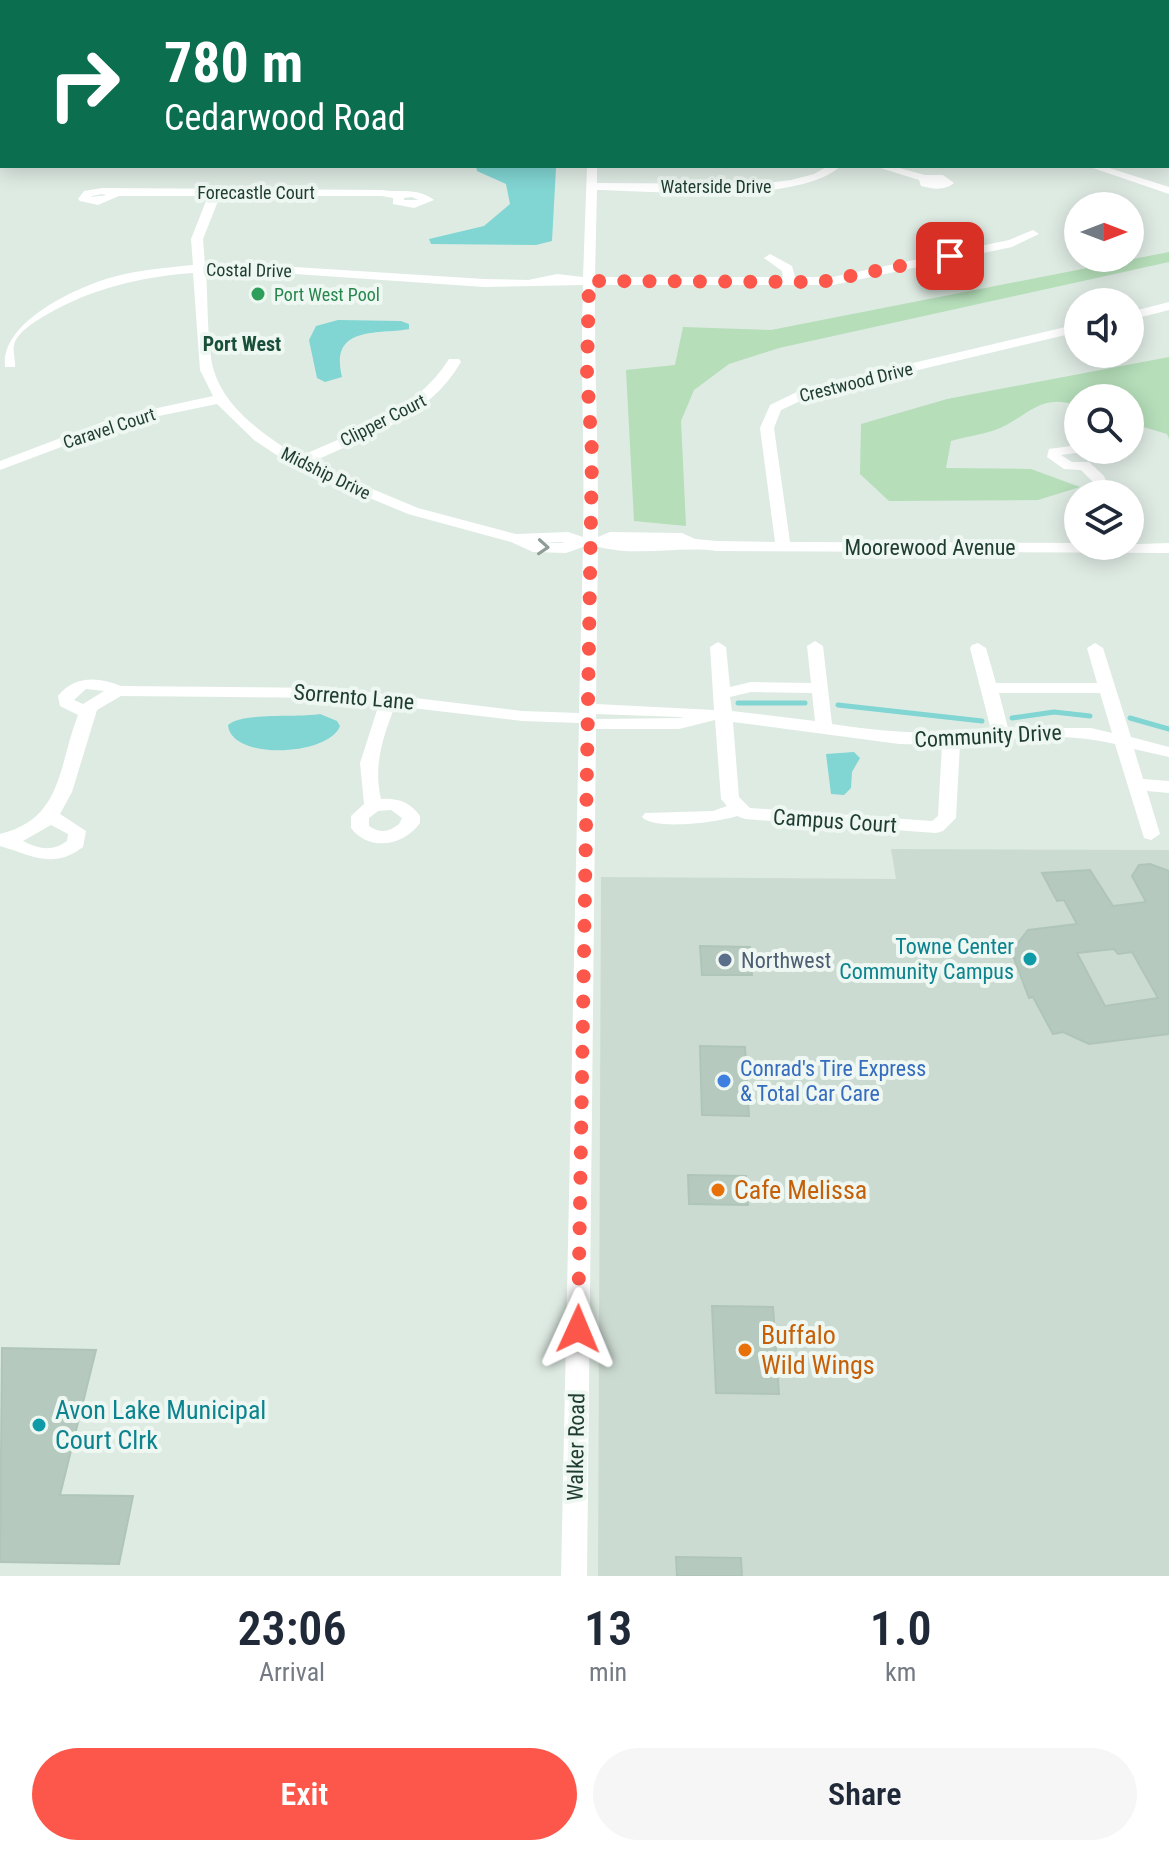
<!DOCTYPE html>
<html lang="en">
<head>
<meta charset="utf-8">
<style>
  body { margin:0; font-family:"Roboto Condensed",sans-serif; background:#f6f6f7; color:#1f2937; height:100vh; display:flex; flex-direction:column; font-size:30px; white-space:nowrap }
  * { box-sizing:border-box; margin:0 }
  p { font-size:26px; color:#747a83 }
  .icon { flex:none; width:44px; height:44px; fill:none; stroke:currentColor; stroke-width:2; stroke-linecap:round; stroke-linejoin:round }
  .map { position:relative; height:1576px; overflow:hidden }
  .panel { display:flex; flex-direction:column; background:#fff; flex:1 }
  .panel>* { flex:none }
  .guide { position:absolute; left:0px; top:0px; width:1170px; height:168px; box-shadow:0 4px 20px #0003; background:#0b6e4f; color:#fff; overflow:hidden }
  .needle { width:52px; rotate:90deg }
  .fabs { position:absolute; left:1064px; top:192px; display:grid; gap:16px }
  .fabs a { display:grid; place-items:center; width:80px; height:80px; border-radius:50%; background:#fff; box-shadow:0 4px 20px #0003; font-size:40px }
  .pin { position:absolute; display:grid; place-items:center; width:68px; height:68px; color:#fff; margin:-34px; border-radius:16px; box-shadow:0 4px 12px #0006 }
  .me { position:absolute; width:88px; margin:-44px; rotate:1deg; stroke-linejoin:round; filter:drop-shadow(0 0 6px #0008) }
  .turn { display:flex; align-items:center; gap:28px; height:168px; padding:0 32px; font-size:36px }
  .turn .icon { width:104px; height:104px; stroke-width:2.5 }
  .turn b { display:block; font-size:56px; line-height:68px }
  .eta { display:flex; justify-content:space-evenly; align-items:center; height:136px; text-align:center }
  .eta b { font-size:48px; font-weight:600; line-height:56px }
  .primary-button { display:flex; gap:16px; margin-top:auto; padding:16px 32px }
  .primary-button a { flex:1; height:92px; border-radius:48px; background:#fc574a; color:#fff; font-size:32px; font-weight:600; line-height:92px; text-align:center }
  .primary-button a+a { background:#f6f6f7; color:#1f2937 }
  .map>svg:first-child { display:block }
</style>
</head>
<body>
<div class="map">
<svg width="1169" height="1576" viewBox="0 0 1169 1576">
  <rect width="100%" height="100%" fill="#deebe3"/>
  <path fill="#ccdbd2" d="M891,849L1169,850V1576H598L601,877L896,879Z"/>
  <path fill="#b5deb9" d="M1169,252V262L779,348L729,364L694,390L681,421L686,526L634,521L626,370L675,365L683,327L771,330Z
    M1169,357V439L1167,434L1130,423V398H1078V406C1039,391 1025,420 995,430C980,435 965,437 951,441L946,468L1031,469L1080,487L1038,500L889,501L860,474L861,424L947,399Z"/>
  <path fill="#81d5d3" d="M476,166L556,168L552,241L536,245L431,244L429,239L484,226L510,204L506,184L477,171Z
    M338,320L401,321L409,324V329C380,335 329,324 342,377L325,382L317,378L309,340L316,326Z
    M320,714L337,721L340,726C329,756 231,761 228,725C241,712 298,718 320,714Z
    M854,752L860,758L852,772L851,788L844,795L831,794L826,754Z"/>
  <g fill="none" stroke-linecap="round" stroke-linejoin="round">
    <path stroke="#81d5d3" stroke-width="5" d="M738,703H805
      M838,705L982,721
      M1012,718L1054,712L1090,716
      M1130,718L1169,729"/>
  </g>
  <path fill="#b6c9be" stroke="#b0c5b9" stroke-width="2" fill-rule="evenodd" d="M1150,864L1169,871V1034L1089,1044L1063,1032L1053,1034L1033,997L1029,998L1009,945L1017,944L1028,930L1077,924L1064,900L1057,901L1042,873L1090,870L1113,906L1146,902L1132,876L1139,865ZM1114,949L1118,954L1132,952L1158,998L1105,1006L1077,953Z
    M700,946L750,947L752,975H702Z
    M700,1046L745,1047L749,1116L702,1115Z
    M688,1175L746,1176L748,1205L689,1204Z
    M712,1306L773,1307L779,1394L716,1393Z
    M2,1348L96,1350L60,1495L133,1496L119,1564L0,1562Z
    M676,1557L741,1558L742,1576H677Z"/>
  <g fill="none" stroke-linecap="round" stroke-linejoin="round">
    <path fill="#fff" fill-rule="evenodd" d="M58,0H70L56,2Z
      M180,0H209L211,2H180Z
      M230,0H271L273,2H228Z
      M589,0H599V2H589Z
      M689,0H704L706,2H691Z
      M1118,0H1130L1116,2Z
      M0,11H2V17H0Z
      M2,76V95H0Z
      M0,120H2V126H0Z
      M587,166H597V183L757,184L791,180L814,174L828,166H841C797,205 656,191 597,190L595,277H783L782,271L764,258L770,254L792,266L795,277H833L1009,240L1033,230L1039,234L1012,247L833,285H595C594,369 599,453 598,537L610,532L682,533L695,539L717,541L775,542L760,428L770,405L803,389L1078,324V332L813,395L781,410L774,428L790,542L1078,543V546L1169,543V553L717,551C676,546 640,557 598,547L596,704L714,710L710,647L718,642L726,647L730,687L751,682L811,683L807,646L815,641L823,646L832,724C886,732 937,736 991,730L970,648L972,645L978,643L986,648L996,683H1097L1087,648L1095,643L1103,648L1131,737L1169,747V757L1134,749L1143,779L1169,781V793L1147,791L1160,834L1151,840L1144,838L1115,744C1064,732 1011,738 960,744L956,818L943,831L936,833L745,819L737,816C719,822 655,831 642,817L645,813L713,811L727,806L721,799L715,720L679,729H596L587,1576H561L579,723L522,721L395,706C383,737 373,765 381,799C398,798 410,802 420,816V823C404,846 369,852 351,828V816L364,804L360,763L379,704L333,698L121,696L97,710L72,792L60,814L86,831L83,847C53,870 31,855 0,846V834C63,819 58,766 78,715L60,706L58,696C75,675 98,677 121,686L333,688L522,711L579,713L583,547L566,553L533,552L511,542L408,514L293,466L254,440L217,404L125,423L0,470V461L116,417L213,396L200,370L193,273C140,277 93,288 46,315C36,321 24,328 17,338C10,348 16,358 15,367H5C0,322 75,289 106,279C134,270 164,268 193,265L191,239L208,196H119L98,205L80,201L78,199L84,191L102,188L382,190C401,193 417,187 434,200L414,208L393,204V198L382,196H220L203,239L205,265L295,267L484,279L528,280L557,274L583,277ZM102,194L107,195L91,197L92,196ZM412,197L418,200H404V198ZM206,272L295,274L484,287L583,285C580,369 585,453 583,537L568,532L516,534L418,508L310,463C365,437 429,418 461,362L459,359H449C415,413 355,431 299,457C266,436 226,410 214,371C207,348 208,298 206,272ZM564,542L562,543H535ZM86,689L104,691L83,704L74,700ZM751,692L812,693L815,721L732,711L730,697ZM999,693H1100L1112,733L1091,728H1008ZM596,714L679,717L685,718L596,719ZM733,722L899,744L942,745L938,816L932,821L750,808L739,797ZM391,810L402,818L399,824C389,832 380,834 369,826V818L378,811ZM51,825L68,834L67,841C52,852 39,849 23,841Z
      M874,166H892L925,175H943L954,183C944,191 933,189 921,186L919,180Z
      M1087,166H1103L1169,187V194Z
      M1169,302V310L1130,320V312Z
      M1078,445V450H1084L1083,452L1061,455L1072,462H1089L1104,476L1112,494H1098L1092,481L1081,470L1064,469L1047,457L1049,449Z"/>
  </g>
  <defs><path id="oneway-chevron" d="M-2-3.5L2.5 0L-2 3.5" fill="none" stroke-width="1.6" stroke-linecap="round" stroke-linejoin="round" transform="scale(2)"/></defs>
  <use stroke="#8e9e97" href="#oneway-chevron" transform="translate(543 547) rotate(4)"/>
  <g fill="none" stroke-linecap="round" stroke-linejoin="round">
    <path stroke="#fc574a" stroke-width="14" stroke-dasharray="0 25.2" d="M578,1329L592,453L587,373L589,281L821,282L950,256"/>
  </g>
  <circle fill="#2e9e5b" stroke="#eef7f1" stroke-width="3" cx="258" cy="294" r="8"/>
  <g fill="#0f9aa8" stroke="#eef7f1" stroke-width="3">
    <circle cx="1030" cy="959" r="8"/>
    <circle cx="39" cy="1425" r="8"/>
  </g>
  <circle fill="#5c6f8a" stroke="#eef7f1" stroke-width="3" cx="725" cy="960" r="8"/>
  <circle fill="#3f7fe0" stroke="#eef7f1" stroke-width="3" cx="724" cy="1081" r="8"/>
  <g fill="#e8710a" stroke="#eef7f1" stroke-width="3">
    <circle cx="718" cy="1190" r="8"/>
    <circle cx="745" cy="1350" r="8"/>
  </g>
  <g text-anchor="middle" dominant-baseline="central" stroke-width="8" stroke-linejoin="round" paint-order="stroke">
    <g font-size="18" fill="#1e3c2f" stroke="#eef7f1">
      <text x="716" y="186">Waterside Drive</text>
      <text x="256" y="192">Forecastle Court</text>
      <text transform="translate(249 270) rotate(1)">Costal Drive</text>
      <text transform="translate(856 382) rotate(-14)">Crestwood Drive</text>
      <text transform="translate(383 420) rotate(-27)">Clipper Court</text>
      <text transform="translate(109 428) rotate(-18)">Caravel Court</text>
      <text transform="translate(326 473) rotate(26)">Midship Drive</text>
    </g>
    <g font-size="18" fill="#27864d" stroke="#eef7f1" text-anchor="start">
      <text x="274" y="294">Port West Pool</text>
    </g>
    <g font-size="20" font-weight="bold" fill="#194f38" stroke="#eef7f1">
      <text x="242" y="344">Port West</text>
    </g>
    <g font-size="22" fill="#1e3c2f" stroke="#eef7f1">
      <text x="930" y="547">Moorewood Avenue</text>
      <text transform="translate(354 697) rotate(5)">Sorrento Lane</text>
      <text transform="translate(988 736) rotate(-3)">Community Drive</text>
      <text transform="translate(835 821) rotate(4)">Campus Court</text>
      <text transform="translate(576 1447) rotate(-89)">Walker Road</text>
    </g>
    <g font-size="22" fill="#0d838f" stroke="#eef7f1" text-anchor="end">
      <text x="1014" y="946">Towne Center<tspan x="1014" dy="25">Community Campus</tspan></text>
    </g>
    <g font-size="22" fill="#4e5e75" stroke="#eef7f1" text-anchor="start">
      <text x="741" y="960">Northwest</text>
    </g>
    <g font-size="22" fill="#366cbe" stroke="#eef7f1" text-anchor="start">
      <text x="740" y="1068">Conrad's Tire Express<tspan x="740" dy="25">&amp; Total Car Care</tspan></text>
    </g>
    <g font-size="26" fill="#c56008" stroke="#eef7f1" text-anchor="start">
      <text x="734" y="1190">Cafe Melissa</text>
      <text x="761" y="1335">Buffalo<tspan x="761" dy="30">Wild Wings</tspan></text>
    </g>
    <g font-size="26" fill="#0d838f" stroke="#eef7f1" text-anchor="start">
      <text x="55" y="1410">Avon Lake Municipal<tspan x="55" dy="30">Court Clrk</tspan></text>
    </g>
  </g>
</svg>
<div class="fabs">
<a><svg class="needle" viewBox="-14 -14 28 28"><path d="M0-13l5 13h-10z" fill="#e53935"/><path d="M0 13l5-13h-10z" fill="#747a83"/></svg></a>
<a><svg class="icon" aria-label="sound" viewBox="0 0 24 24"><path d="M4 9h4l5-4v14l-5-4H4zM17 9q2 3 0 6"/></svg></a>
<a><svg class="icon" aria-label="search" viewBox="0 0 24 24"><circle cx="10" cy="10" r="6"/><path d="M15 15l6 6"/></svg></a>
<a><svg class="icon" aria-label="layers" viewBox="0 0 24 24"><path d="M12 4l9 5-9 5-9-5zM3 14l9 5 9-5"/></svg></a>
</div>
<div class="pin" style="left:950px;top:256px;background:#d93025"><svg class="icon" aria-label="arrive" viewBox="0 0 24 24"><path d="M6 21V4h12l-3 4 3 4H6"/></svg></div>
<svg class="me" style="left:578px;top:1329px" viewBox="-20 -20 40 40"><path d="M0-17L14 15 0 8-14 15z" fill="#fc574a" stroke="#fff" stroke-width="4"/></svg>
<div class="guide">
<div class="turn"><svg class="icon" aria-label="right" viewBox="0 0 24 24"><path d="M7 20v-9h11M14 6l5 5-5 5"/></svg><div><b>780 m</b>Cedarwood Road</div></div>
</div>
</div>
<section class="panel">
<div class="eta">
<div><b>23:06</b><p>Arrival</p></div>
<div><b>13</b><p>min</p></div>
<div><b>1.0</b><p>km</p></div>
</div>
<div class="primary-button"><a>Exit</a><a>Share</a></div>
</section>
</body>
</html>
